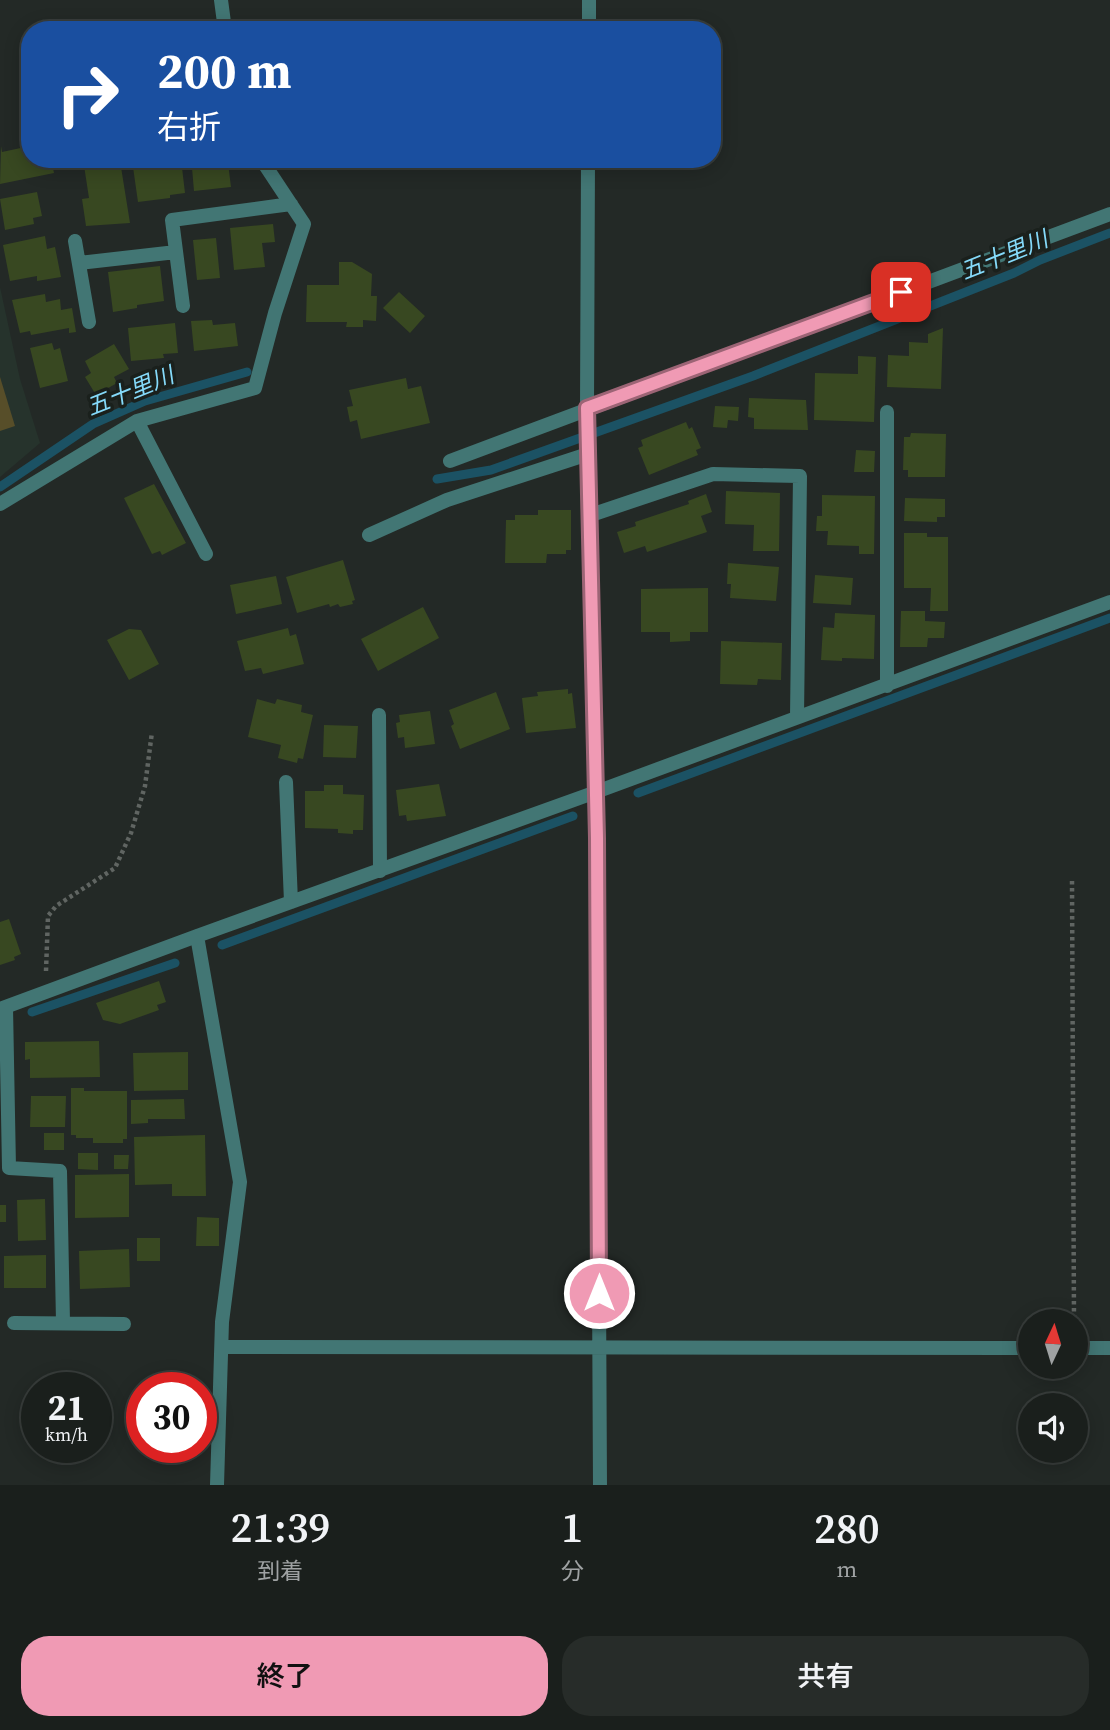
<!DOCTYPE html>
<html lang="ja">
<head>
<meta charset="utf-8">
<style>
  body { margin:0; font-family:"Source Serif 4","Noto Sans JP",serif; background:#272c29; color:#f1f3f6; height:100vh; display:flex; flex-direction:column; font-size:26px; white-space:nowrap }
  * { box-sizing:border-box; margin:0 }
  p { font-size:23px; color:#9fa2a3 }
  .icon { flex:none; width:38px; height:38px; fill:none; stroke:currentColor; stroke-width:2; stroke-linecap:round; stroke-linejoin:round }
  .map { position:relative; height:1485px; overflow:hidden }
  .details { display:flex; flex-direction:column; background:#1a1f1c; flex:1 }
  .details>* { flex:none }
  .guide { position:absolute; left:21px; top:21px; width:700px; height:147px; border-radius:28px; box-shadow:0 4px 18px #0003,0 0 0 2px #383d3b; background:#1a4fa0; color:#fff; overflow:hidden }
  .needle { width:46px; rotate:4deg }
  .buttons { position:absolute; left:1018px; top:1309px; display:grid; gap:14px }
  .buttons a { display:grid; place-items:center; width:70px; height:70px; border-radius:50%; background:#1a1f1c; box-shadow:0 4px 18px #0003,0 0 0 2px #383d3b; font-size:35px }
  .speed { position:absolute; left:21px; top:1372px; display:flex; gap:14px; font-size:35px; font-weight:700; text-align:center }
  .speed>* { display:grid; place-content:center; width:91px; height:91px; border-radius:50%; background:#1a1f1c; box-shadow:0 4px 18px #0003,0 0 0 2px #383d3b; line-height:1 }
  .speed small { font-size:18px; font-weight:400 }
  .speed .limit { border:10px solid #d22; background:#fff; color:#111 }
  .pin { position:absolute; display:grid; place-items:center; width:60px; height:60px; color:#fff; margin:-30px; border-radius:14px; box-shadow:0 4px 10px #0006 }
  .me { position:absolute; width:77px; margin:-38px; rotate:0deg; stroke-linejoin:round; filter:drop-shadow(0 0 5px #0008) }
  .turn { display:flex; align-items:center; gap:24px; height:147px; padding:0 21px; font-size:32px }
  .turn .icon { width:91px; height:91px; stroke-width:2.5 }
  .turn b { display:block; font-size:49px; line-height:60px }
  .eta { display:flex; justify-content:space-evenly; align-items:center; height:119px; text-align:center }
  .eta b { font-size:42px; font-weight:600; line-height:49px }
  .primary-button { display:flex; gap:14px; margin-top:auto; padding:14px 21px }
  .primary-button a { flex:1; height:80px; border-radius:28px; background:#f09ab4; color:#111; font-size:28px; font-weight:600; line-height:80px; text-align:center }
  .primary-button a+a { background:#272c29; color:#f1f3f6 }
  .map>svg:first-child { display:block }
</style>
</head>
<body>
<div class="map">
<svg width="1110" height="1485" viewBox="0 0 1110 1485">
  <rect width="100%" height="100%" fill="#232926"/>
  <path fill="#26332c" d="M0,287L20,379L40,443L0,477Z"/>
  <path fill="#574e29" d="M0,377L15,426L0,431Z"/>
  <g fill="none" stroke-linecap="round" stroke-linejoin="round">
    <path stroke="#1b5264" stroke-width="9" d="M437,479L491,470L753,376L1014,273L1040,260L1110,233
      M0,487L93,424L145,401L247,372
      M638,793L1110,618
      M222,945L573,816
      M32,1012L175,963"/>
  </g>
  <path fill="#384821" d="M1,146L2,152L30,146V159H51L54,173L0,184Z
    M83,159H99L101,170L121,167L130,223L86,226L82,199L89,198Z
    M141,159H181L185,193L170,195V198L138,202L132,160Z
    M228,163L231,187L194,191L192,168Z
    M37,192L42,216L33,218L34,224L5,230L0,199Z
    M273,224L275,242L262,243L265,267L234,270L230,228Z
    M45,236L47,249L55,247L61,277L37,281V276L10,281L3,245Z
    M216,238L220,278L197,280L193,240Z
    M339,262H352L372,274L371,296H377L376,321L363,320V327H346L347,322H306L307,285H339Z
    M160,266L164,301L137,305V308L113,312L108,272Z
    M399,292L425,316L410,333L383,308Z
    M45,294L46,302L60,299L61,310L72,308L76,332L69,333V328L31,335L30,331L20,333L12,300Z
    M212,320L213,325L235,323L238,346L194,351L191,321Z
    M175,323L178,353L163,354L164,358L131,361L128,328Z
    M943,328L941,389L887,387L888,355L909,356V342L928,343V334Z
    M52,343L54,350L60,348L68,381L40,388L30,348Z
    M114,344L129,369L114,377L117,383L96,395L85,377L91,373L85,361Z
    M858,356L876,357L874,422L814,420L815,373L858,374Z
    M406,378L408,389L421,386L430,423L361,439L357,420L350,422L347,407L353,406L349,390Z
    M749,398L806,400L808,430L754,429V418L748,417Z
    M715,406L739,407L738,421L728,420L727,428L713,427Z
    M686,422L689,429L692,427L701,448L696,450L698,455L649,475L638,448L643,446L641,440Z
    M911,433L946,434L945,477H908V470H903L904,437H910Z
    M856,450L875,451L874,472H854Z
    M154,484L186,543L162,555L160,551L152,554L124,498Z
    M726,491L780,493L779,551H753L754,525L725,524Z
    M706,494L712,512L701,516L707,532L647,552L645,546L624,553L617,532L636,526L635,522L689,504L688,501Z
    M822,495L875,496L874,554H859V546L827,545L828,531H816L817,516H822Z
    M905,498L945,499V517H937V522L904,521Z
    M538,510H571V550H566V554H547L546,563H505L506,520H515V515H538Z
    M904,533H927V537H948V611H930L931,588H904Z
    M343,560L355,600L352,601L353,604L340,607L338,604L330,607L329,604L297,613L286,577Z
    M728,563L779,567L776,601L730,598L731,584H727Z
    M815,575L853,578L851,605L813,603Z
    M276,576L282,604L236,614L230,585Z
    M708,588V632H690V641L670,642V632H641V589Z
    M423,607L439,638L378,671L361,639Z
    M901,611H925V621L945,622L944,638H928L927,647H900Z
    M835,613L875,615L874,659L842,658V661L821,660L823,627L834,628Z
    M288,628L290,636L296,634L304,664L263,674L261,668L245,671L237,641Z
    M129,629L141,630L159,664L129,680L107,640Z
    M721,641L782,643L781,680L758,679L757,685L720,684Z
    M568,689V694L572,693L576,728L526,733L522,698L538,696L537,692Z
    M496,692L510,729L460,749L451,726L454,724L449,710Z
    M257,699L275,704L277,699L302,705L301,712L313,715L303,759L298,758L297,763L278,758L281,745L248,737Z
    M430,711L435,744L405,748L404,737L398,738L396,723L400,722L399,715Z
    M324,725L358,726L356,758L323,757Z
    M439,784L446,816L407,821L406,815L399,816L396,790Z
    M324,785H343V794L364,795L363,830H353V834L338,833V829L305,828V791H324Z
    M9,919L21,954L14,957L15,960L0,965V922Z
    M159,981L166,1002L157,1005L159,1010L120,1024L103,1020L96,1003Z
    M99,1041L100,1077L30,1078V1059L25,1060V1042Z
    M188,1052V1090L134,1091L133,1053Z
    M71,1088H84V1091H127V1139H123V1143H93V1138H76V1135H71Z
    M31,1096H66L65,1127H30Z
    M184,1099L185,1119H148V1123L131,1124V1100Z
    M44,1133H64V1150H44Z
    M205,1135L206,1196H172V1184L135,1185L134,1137Z
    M78,1153H98V1170L78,1169Z
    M114,1155H129L128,1169H114Z
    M129,1174V1217L75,1218V1175Z
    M45,1199L46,1240L18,1241L17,1200Z
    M0,1205H6V1222H0Z
    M197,1217L219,1218V1246H196Z
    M137,1238H160V1261H137Z
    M129,1249L130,1287L80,1289L79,1251Z
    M46,1255V1288H4V1256Z"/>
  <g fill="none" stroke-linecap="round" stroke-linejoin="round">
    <path stroke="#606562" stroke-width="4.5" stroke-dasharray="3.5 3.5" stroke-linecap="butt" d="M1072,881L1074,1321
      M46,971L48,916L56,906L115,868L131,833L145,786L152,732"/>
    <path stroke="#427674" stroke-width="14" d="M221,0L225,30
      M589,30V0
      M588,159L587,408L597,884L600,1485
      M75,241L89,322
      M79,263L176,252
      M183,306L172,220L291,204
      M137,421L206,554
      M450,461L1110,214
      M0,504L137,421L255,388L275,313L304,224L261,159
      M588,516L713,474L800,476L797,717
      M369,535L447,500L588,454
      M887,686V412
      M379,715L380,871
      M286,782L291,902
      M197,936L240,1182L222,1322L217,1485
      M6,1007L9,1168L60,1171L63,1322
      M0,1009L197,936L596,792L1110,602
      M14,1323L124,1324
      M222,1347L1031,1348
      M1076,1348H1110"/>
  </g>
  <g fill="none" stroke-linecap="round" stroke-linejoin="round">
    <defs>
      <path id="route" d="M599,1293L597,838L587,408L901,292"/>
    </defs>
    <use href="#route" stroke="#9c6475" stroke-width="18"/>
    <use href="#route" stroke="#f09ab4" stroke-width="12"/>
  </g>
  <g text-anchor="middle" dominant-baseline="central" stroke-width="7" stroke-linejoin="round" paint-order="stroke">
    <g font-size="23" font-style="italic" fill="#85dafa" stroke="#1a201c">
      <text transform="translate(1004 255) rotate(-22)">五十里川</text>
      <text transform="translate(130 391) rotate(-22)">五十里川</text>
    </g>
  </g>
</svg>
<div class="buttons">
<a><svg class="needle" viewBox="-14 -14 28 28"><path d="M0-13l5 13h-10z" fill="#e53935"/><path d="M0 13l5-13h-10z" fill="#9fa2a3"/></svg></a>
<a><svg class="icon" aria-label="sound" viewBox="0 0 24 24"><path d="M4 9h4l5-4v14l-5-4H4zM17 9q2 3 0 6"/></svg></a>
</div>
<div class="speed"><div>21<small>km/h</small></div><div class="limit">30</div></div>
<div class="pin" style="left:901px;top:292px;background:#d93025"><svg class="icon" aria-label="arrive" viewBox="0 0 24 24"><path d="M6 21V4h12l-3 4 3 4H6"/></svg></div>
<svg class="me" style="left:599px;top:1293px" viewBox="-20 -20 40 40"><circle r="17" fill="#f09ab4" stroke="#fff" stroke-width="3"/><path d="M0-11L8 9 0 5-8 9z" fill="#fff"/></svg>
<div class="guide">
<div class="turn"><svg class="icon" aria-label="right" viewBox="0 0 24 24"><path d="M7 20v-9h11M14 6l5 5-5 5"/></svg><div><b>200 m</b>右折</div></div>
</div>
</div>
<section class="details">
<div class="eta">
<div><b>21:39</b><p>到着</p></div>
<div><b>1</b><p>分</p></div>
<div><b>280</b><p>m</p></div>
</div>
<div class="primary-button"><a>終了</a><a>共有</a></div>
</section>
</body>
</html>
